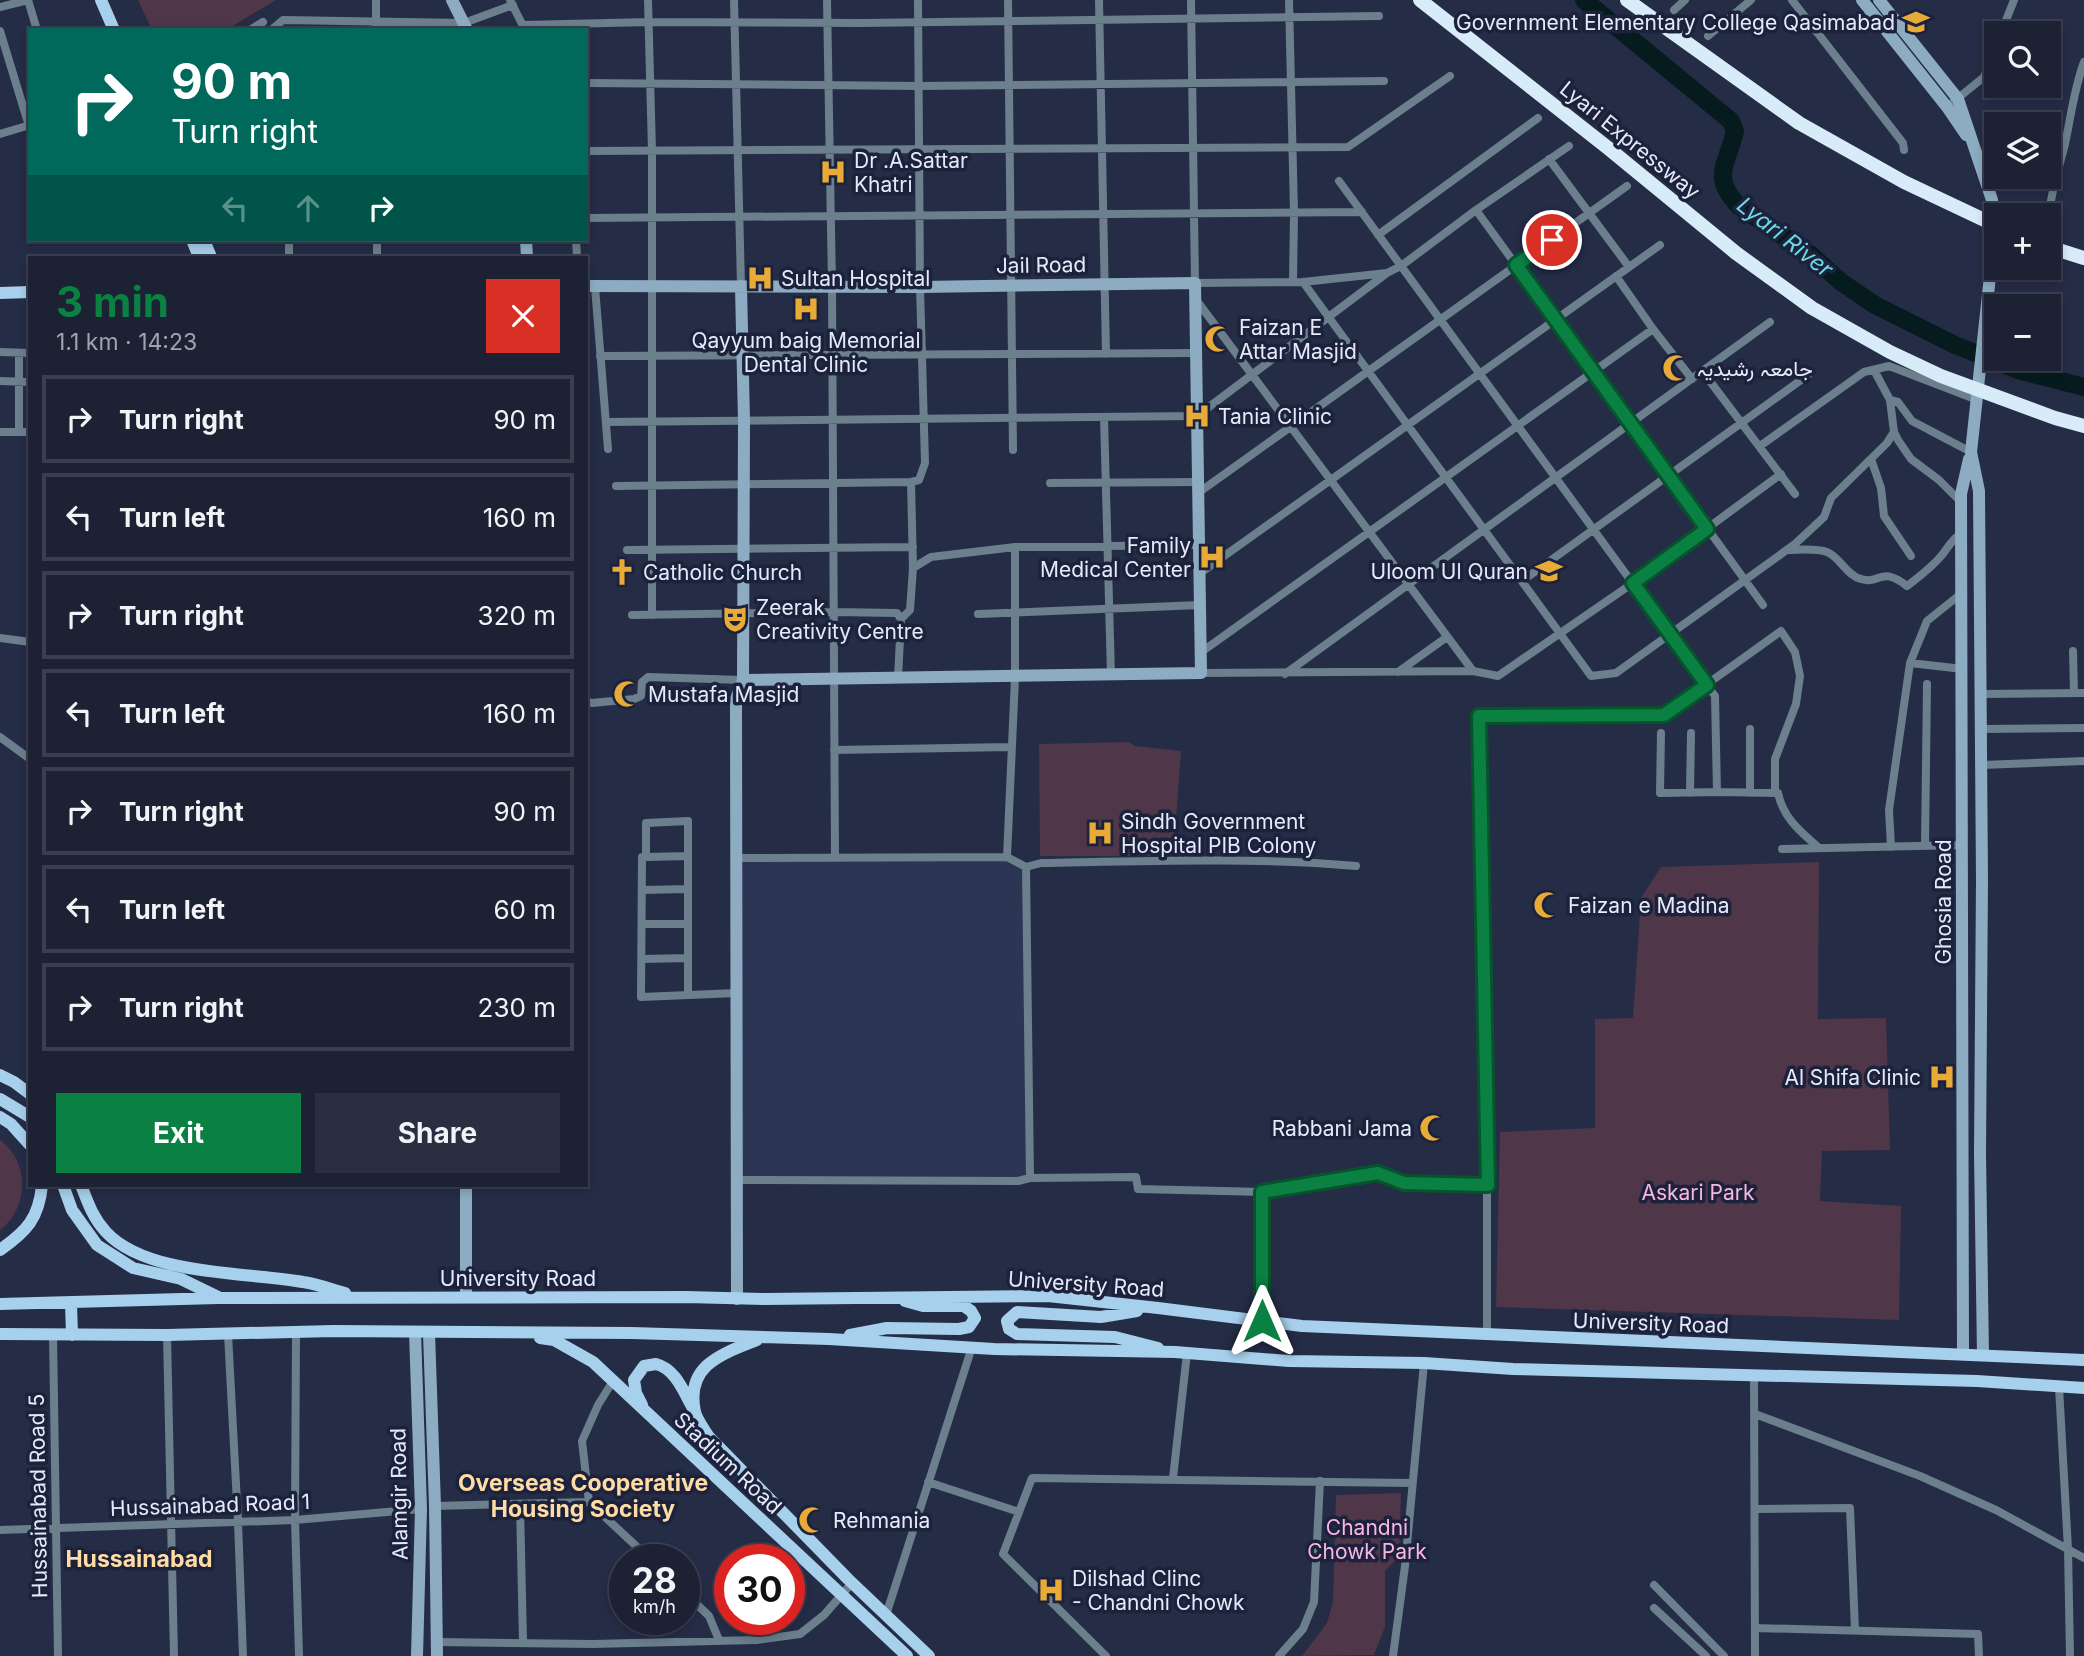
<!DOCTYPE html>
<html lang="en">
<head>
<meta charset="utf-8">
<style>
  body { margin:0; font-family:Inter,Vazirmatn,sans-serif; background:#292e40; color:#f1f3f6; height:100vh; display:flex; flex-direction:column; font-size:26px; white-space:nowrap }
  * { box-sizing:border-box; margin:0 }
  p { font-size:23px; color:#a0a3ac }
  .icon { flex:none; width:38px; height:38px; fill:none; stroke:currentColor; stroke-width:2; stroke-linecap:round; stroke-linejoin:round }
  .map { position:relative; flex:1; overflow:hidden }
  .sheet { position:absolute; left:28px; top:256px; width:560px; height:931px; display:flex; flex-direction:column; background:#1c2134; border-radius:0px; box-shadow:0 4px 10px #0003,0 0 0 2px #3a3e4f }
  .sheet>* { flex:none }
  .guide { position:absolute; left:28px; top:28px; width:560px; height:214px; border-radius:0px; box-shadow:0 4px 10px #0003,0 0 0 2px #3a3e4f; background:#00695c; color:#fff; overflow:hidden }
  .controls { position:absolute; left:1984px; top:21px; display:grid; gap:14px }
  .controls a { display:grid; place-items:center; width:77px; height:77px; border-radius:0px; background:#1c2134; box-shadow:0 4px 10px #0003,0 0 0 2px #3a3e4f; font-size:35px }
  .speed { position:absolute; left:609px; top:1544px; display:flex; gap:14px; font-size:35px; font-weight:700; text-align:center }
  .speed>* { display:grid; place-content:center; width:91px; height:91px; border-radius:50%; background:#1c2134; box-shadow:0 4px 10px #0003,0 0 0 2px #3a3e4f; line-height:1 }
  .speed small { font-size:18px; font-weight:400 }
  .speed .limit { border:10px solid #d22; background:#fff; color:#111 }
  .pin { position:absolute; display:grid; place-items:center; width:60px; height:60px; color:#fff; margin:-30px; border:4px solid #fff; border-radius:50%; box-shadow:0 2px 7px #0007 }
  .me { position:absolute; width:77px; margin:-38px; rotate:0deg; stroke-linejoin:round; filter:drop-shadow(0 0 5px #0008) }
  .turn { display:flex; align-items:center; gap:24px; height:147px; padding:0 28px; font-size:32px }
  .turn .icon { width:91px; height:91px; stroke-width:2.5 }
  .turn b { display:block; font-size:49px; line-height:60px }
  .lanes { display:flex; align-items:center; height:66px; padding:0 28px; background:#0003; justify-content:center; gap:35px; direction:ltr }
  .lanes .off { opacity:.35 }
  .round { display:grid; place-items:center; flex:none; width:74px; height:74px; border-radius:0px; background:#292e40 }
  .overview { display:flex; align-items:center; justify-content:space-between; height:119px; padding:0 28px }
  h1 { font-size:42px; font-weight:700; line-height:52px; color:#0b8043 }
  .button { display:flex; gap:14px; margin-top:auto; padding:14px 28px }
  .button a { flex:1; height:80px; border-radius:0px; background:#0b8043; color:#fff; font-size:28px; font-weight:700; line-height:80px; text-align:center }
  .button a+a { background:#292e40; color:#f1f3f6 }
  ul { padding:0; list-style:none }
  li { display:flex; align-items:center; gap:21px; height:88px; margin:0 14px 10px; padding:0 14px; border:4px solid #3a3e4f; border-radius:0px }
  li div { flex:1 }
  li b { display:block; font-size:26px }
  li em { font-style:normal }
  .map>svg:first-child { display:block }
</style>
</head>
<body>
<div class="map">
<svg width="2084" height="1656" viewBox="0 0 2084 1656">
  <rect width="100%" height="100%" fill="#252c46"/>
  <path fill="#2d3554" d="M1007,857L1026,867L1030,1178L736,1180L737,858Z"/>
  <path fill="#4f3648" d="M138,0H276L226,30H152Z
    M1129,742L1135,746L1181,751L1174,848L1167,856H1040L1039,744Z
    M1819,862L1818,1019L1886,1018L1890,1150L1822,1151L1820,1201L1901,1206L1899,1320L1496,1307L1500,1132L1595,1128V1019L1633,1018L1641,898L1661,867Z
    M0,1140C30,1161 29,1209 0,1230Z
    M1401,1493L1399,1557L1385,1571V1627L1374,1655L1302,1656L1327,1623L1333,1602L1336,1495Z"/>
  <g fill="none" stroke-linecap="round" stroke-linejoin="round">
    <path stroke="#061b1d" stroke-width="18" d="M1584,0L1731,121L1735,131C1728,164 1710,176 1738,205L1811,255L1841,282L1875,305L1955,345L2018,370L2084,387"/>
    <path stroke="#6b7f8c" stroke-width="8" d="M28,0L37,30
      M376,0V30
      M510,0L525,30
      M648,0L652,151V615
      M734,0L741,286
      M827,0L832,285L835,857
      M1008,0L1013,450
      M1099,0L1106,354
      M1191,0L1195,283L1303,282L1387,273L1401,266L1476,210L1569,146
      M1289,0L1294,212L1293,282
      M1792,0L1903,143L1904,150
      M0,7L28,0
      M1674,10L1685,0
      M524,25L649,22L861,23L1379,16
      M250,30L263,22
      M271,30L283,20L464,23L513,5
      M0,31L29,126
      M2001,33L2014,0
      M1708,36L1751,0
      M586,83L919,86L1384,81
      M1947,107L1984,77L1997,44
      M0,134L30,125
      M586,151L1348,147L1450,76
      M1549,159L1629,267
      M1339,181L1715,696L1717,792L1778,793C1783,818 1801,832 1819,848
      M1476,210L1763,605
      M2049,215C2051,191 2059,168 2065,144C2071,116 2074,89 2084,62
      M586,218L1362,212
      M1378,235L1538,118
      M289,240V257
      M377,240V257
      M576,240L577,257
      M1616,276L1653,329L1692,379
      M1303,282L1591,676L1616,673L1795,544L1824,517L1831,498L1887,443L1894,432
      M595,287L608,449
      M1197,301L1473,671
      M0,352L30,353
      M19,353V432H30
      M600,356L1196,353
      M1874,370L1890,400L1894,432L1898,440L1911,459L1939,480L1961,502
      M1703,372L1795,494
      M0,381L30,382
      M1890,400L1898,402L1912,421L1971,452
      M1104,417L1111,675
      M606,422L1197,416L1387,273
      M0,432H19
      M1760,446L1864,372L1889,366L1975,399
      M1871,459L1881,488L1884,516L1911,556
      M1050,483L1198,482
      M616,486L911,482
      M1198,493L1627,186
      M627,550L913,547
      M1788,550C1800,550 1816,548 1827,552C1840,557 1847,576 1861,579C1881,585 1880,565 1907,586C1919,577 1932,567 1942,555C1949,546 1952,539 1962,533
      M913,568L931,557L1015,547L1199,545
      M1199,574L1660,245
      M1522,581L1808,375
      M978,614L1200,605
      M632,615L834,612L897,613L901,619
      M0,638L30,642
      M2073,651L2074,693
      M1200,653L1653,329
      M1910,663L1963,669
      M1398,672L1447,637
      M1201,673L1473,671L1498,676L1633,583L1781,474
      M1285,674L1770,322
      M898,678L901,619L910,610L913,568L911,482L919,480L925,463L920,287L918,0
      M1981,694L2084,693
      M586,701L592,703L634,699L641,696L642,682L648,677L743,680
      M1750,729V793
      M1981,729L2084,728
      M1661,733L1660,793L1717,792
      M0,737L30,759
      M834,750L1011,747
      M1982,765L2084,761
      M1690,793L1691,733
      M1925,846L1927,684
      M1891,847L1889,810L1910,663L1927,621L1962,593
      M1782,849L1962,845
      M646,857L687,856
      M1007,857L1015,678V547
      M737,858L1007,857L1026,867
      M1356,866C1251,857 1146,861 1041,863L1026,867L1030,1178L1136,1177L1138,1189L1263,1192L1378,1173L1403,1183L1487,1185
      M642,890L687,889
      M642,924H687
      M642,959L688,958
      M688,995V821L646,823V857H642L641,997L737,993
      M736,1180L1018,1181L1030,1178
      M1262,1320L1263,1192
      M296,1332L295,1520L299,1656
      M228,1334L238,1522L243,1656
      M53,1335L58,1656
      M167,1335L174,1656
      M1487,1336V1081L1479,716L1664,715L1781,631L1795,652L1800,676L1796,704L1775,759V793
      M1754,1375L1755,1656
      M2059,1387L2068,1549L2070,1656
      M1755,1414L1920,1476L1996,1510L2084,1558
      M1173,1478L1187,1353
      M928,1482L1019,1512
      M589,1502L582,1441L598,1405L613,1381
      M520,1505L523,1642
      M435,1506L589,1502L650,1559
      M1755,1509L1850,1508L1855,1630
      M0,1530L295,1520L421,1509
      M1654,1585L1724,1656
      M684,1592L709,1616L719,1640
      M1654,1608L1706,1656
      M886,1615L972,1347
      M1755,1628L1978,1634L1979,1656
      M436,1642L593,1644L756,1640L800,1634L824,1615L852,1583
      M1106,1656L1003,1554L1032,1478L1412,1483
      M1279,1656L1303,1629L1314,1602L1320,1481
      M1393,1656L1405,1566L1424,1363"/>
    <path stroke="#8dacc2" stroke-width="12" d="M452,0L467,30
      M1862,0L1947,107L1966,135
      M1879,0L1958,99L1992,200L1991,267L1971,452L1979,491L1982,880L1980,1154L1983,1355
      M526,240L527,257
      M586,286L920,287L1195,283L1201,673L743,680
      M466,1185V1297
      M737,1299L736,699L743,680L744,421L741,286
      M415,1332L421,1509L417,1656
      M429,1333L435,1506L437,1656
      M1963,1354L1961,494L1969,459"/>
    <path stroke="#a7d0ec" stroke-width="12" d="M101,0L114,30
      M192,240L199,257
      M204,240L211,257
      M0,293L30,292
      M0,1075L14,1082L30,1094
      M0,1099L30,1117
      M0,1117L11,1124L30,1145
      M63,1185L72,1210L97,1245L133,1268L181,1279L218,1297
      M81,1185C88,1203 93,1218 106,1232C147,1276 247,1272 303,1282C317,1284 331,1289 345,1293
      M0,1250C27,1231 39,1218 42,1185
      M71,1303L72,1335
      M0,1304L218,1298L686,1297L764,1299L1048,1296L1158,1308L1302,1326L2084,1360
      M1137,1311L1101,1317L1017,1312L1007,1321L1009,1329L1017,1334L1115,1337L1158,1348
      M0,1334L167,1335L333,1331L632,1333L829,1339L994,1349L1175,1352L1289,1361L1424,1363L1513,1369L1977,1381L2084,1388
      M850,1335L887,1328L959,1329L969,1327L975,1318L971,1311L964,1306H923L905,1301
      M540,1338L554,1340L593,1362L907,1656
      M757,1340C722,1354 685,1365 695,1412C697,1420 704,1429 709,1437L848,1579L929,1656
      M642,1405L636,1393L634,1380L644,1366L656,1364C676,1369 684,1393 694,1410"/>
    <path stroke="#d8ebf9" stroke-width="14" d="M1420,0L1608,148L1736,253L1812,308L1890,352L1941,376L2055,418L2084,426
      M1627,0L1799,123L1904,182L1997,226
      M2049,247L2084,258"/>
  </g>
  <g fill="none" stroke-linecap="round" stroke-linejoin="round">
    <defs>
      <path id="route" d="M1262,1321V1192L1378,1173L1404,1183L1488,1185L1479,716L1664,715L1707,685L1633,583L1707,529L1516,265L1552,240"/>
    </defs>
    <use href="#route" stroke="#07532c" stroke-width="18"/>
    <use href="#route" stroke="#0b8043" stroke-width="12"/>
  </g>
  <defs>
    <symbol id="university-bare" viewBox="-9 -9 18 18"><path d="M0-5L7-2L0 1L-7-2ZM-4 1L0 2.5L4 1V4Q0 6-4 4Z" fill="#e9ab38" stroke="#1c223b" stroke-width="2.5" paint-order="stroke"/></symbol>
    <symbol id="hospital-bare" viewBox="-9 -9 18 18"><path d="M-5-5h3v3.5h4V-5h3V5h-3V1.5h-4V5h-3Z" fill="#e9ab38" stroke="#1c223b" stroke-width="2.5" paint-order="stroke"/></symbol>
    <symbol id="mosque-bare" viewBox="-9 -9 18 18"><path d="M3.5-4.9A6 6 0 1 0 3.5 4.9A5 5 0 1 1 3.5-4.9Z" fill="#e9ab38" stroke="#1c223b" stroke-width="2.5" paint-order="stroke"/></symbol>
    <symbol id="church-bare" viewBox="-9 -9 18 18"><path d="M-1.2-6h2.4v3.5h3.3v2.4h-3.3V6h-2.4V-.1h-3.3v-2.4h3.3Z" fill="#e9ab38" stroke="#1c223b" stroke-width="2.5" paint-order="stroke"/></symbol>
    <symbol id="theatre-bare" viewBox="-9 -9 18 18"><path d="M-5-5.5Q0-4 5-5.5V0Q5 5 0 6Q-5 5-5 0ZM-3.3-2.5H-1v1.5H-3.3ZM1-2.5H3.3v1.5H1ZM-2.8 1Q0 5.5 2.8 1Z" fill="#e9ab38" stroke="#1c223b" stroke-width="2.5" paint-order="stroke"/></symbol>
  </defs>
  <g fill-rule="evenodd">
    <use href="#university-bare" x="1897" y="3" width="38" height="38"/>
    <use href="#hospital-bare" x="814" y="153" width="38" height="38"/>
    <use href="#hospital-bare" x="741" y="259" width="38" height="38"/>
    <use href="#hospital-bare" x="787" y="290" width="38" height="38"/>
    <use href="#mosque-bare" x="1199" y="320" width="38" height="38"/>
    <use href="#mosque-bare" x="1657" y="349" width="38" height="38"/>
    <use href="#hospital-bare" x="1178" y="397" width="38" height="38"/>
    <use href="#hospital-bare" x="1193" y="538" width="38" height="38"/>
    <use href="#university-bare" x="1530" y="552" width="38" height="38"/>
    <use href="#church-bare" x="603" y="553" width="38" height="38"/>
    <use href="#theatre-bare" x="716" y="600" width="38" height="38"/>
    <use href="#mosque-bare" x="608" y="675" width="38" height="38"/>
    <use href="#hospital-bare" x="1081" y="814" width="38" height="38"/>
    <use href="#mosque-bare" x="1528" y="886" width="38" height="38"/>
    <use href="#hospital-bare" x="1923" y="1058" width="38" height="38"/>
    <use href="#mosque-bare" x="1414" y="1109" width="38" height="38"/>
    <use href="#mosque-bare" x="793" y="1501" width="38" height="38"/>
    <use href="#hospital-bare" x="1032" y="1571" width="38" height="38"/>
  </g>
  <g text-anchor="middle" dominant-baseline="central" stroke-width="7" stroke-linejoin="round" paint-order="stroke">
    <g font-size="21" fill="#e5eafb" stroke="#1c223b" text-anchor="start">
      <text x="1895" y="22" text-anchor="end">Government Elementary College Qasimabad</text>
      <text x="854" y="160">Dr .A.Sattar<tspan x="854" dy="24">Khatri</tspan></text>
      <text x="781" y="278">Sultan Hospital</text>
      <text x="1239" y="327">Faizan E<tspan x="1239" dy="24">Attar Masjid</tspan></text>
      <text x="806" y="340" text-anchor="middle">Qayyum baig Memorial<tspan x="806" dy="24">Dental Clinic</tspan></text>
      <text x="1697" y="368">جامعہ رشیدیہ</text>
      <text x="1218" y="416">Tania Clinic</text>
      <text x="1191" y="545" text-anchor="end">Family<tspan x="1191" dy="24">Medical Center</tspan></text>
      <text x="1528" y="571" text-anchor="end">Uloom Ul Quran</text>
      <text x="643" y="572">Catholic Church</text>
      <text x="756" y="607">Zeerak<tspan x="756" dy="24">Creativity Centre</tspan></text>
      <text x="648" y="694">Mustafa Masjid</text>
      <text x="1121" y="821">Sindh Government<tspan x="1121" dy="24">Hospital PIB Colony</tspan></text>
      <text x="1568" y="905">Faizan e Madina</text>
      <text x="1921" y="1077" text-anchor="end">Al Shifa Clinic</text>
      <text x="1412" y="1128" text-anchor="end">Rabbani Jama</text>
      <text x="833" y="1520">Rehmania</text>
      <text x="1072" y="1578">Dilshad Clinc<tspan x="1072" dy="24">- Chandni Chowk</tspan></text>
    </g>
    <g font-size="21" fill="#e5eafb" stroke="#1c223b">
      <text transform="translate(1630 140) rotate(39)">Lyari Expressway</text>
      <text transform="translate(1041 265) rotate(-1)">Jail Road</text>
      <text transform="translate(1943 902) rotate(-90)">Ghosia Road</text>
      <text x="518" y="1278">University Road</text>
      <text transform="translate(1086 1284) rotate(4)">University Road</text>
      <text transform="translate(1651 1323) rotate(2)">University Road</text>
      <text transform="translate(728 1463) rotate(43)">Stadium Road</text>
      <text transform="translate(399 1494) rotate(-91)">Alamgir Road</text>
      <text transform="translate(38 1496) rotate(-91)">Hussainabad Road 5</text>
      <text transform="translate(210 1505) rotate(-2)">Hussainabad Road 1</text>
    </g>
    <g font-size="21" fill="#f9b5e4" stroke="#1c223b">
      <text x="1698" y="1192">Askari Park</text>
      <text x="1367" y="1527">Chandni<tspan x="1367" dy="24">Chowk Park</tspan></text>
    </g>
    <g font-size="23" font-style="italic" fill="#6dd6e2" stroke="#1c223b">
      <text transform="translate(1785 237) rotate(38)">Lyari River</text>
    </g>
    <g font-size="23" font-weight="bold" fill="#ffdca5" stroke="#1c223b">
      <text x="583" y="1483">Overseas Cooperative<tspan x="583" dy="26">Housing Society</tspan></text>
      <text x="139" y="1559">Hussainabad</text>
    </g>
  </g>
</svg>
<div class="controls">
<a><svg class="icon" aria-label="search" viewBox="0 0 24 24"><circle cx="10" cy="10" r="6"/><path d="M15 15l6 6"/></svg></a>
<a><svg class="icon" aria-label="layers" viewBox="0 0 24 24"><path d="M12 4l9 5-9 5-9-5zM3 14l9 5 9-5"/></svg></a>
<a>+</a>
<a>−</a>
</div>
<div class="speed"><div>28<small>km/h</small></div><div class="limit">30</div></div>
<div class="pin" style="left:1552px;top:240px;background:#d93025"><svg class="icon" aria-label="arrive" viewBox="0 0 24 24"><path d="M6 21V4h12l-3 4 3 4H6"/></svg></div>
<svg class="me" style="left:1262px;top:1321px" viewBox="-20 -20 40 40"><path d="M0-17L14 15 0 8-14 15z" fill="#0b8043" stroke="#fff" stroke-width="4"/></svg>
<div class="guide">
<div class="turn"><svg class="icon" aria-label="right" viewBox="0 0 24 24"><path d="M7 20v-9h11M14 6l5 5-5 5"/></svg><div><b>90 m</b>Turn right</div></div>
<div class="lanes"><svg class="icon off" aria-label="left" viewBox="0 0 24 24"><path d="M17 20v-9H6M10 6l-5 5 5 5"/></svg><svg class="icon off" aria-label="ahead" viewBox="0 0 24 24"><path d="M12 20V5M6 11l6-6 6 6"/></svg><svg class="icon" aria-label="right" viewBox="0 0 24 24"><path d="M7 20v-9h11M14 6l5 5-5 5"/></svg></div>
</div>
<section class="sheet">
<div class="overview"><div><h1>3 min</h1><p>1.1 km · 14:23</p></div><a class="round" style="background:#d93025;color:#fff"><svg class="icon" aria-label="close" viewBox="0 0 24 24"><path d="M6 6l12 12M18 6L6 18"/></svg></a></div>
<ul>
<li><svg class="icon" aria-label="right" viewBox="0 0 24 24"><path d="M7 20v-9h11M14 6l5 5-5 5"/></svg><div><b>Turn right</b></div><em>90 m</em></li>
<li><svg class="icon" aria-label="left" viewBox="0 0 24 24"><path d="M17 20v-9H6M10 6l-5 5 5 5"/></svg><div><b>Turn left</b></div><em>160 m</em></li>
<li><svg class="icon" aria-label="right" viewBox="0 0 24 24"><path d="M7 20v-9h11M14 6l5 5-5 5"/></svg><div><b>Turn right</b></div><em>320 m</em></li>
<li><svg class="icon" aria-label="left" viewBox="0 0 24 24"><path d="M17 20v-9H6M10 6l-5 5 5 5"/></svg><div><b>Turn left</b></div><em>160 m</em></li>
<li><svg class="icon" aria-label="right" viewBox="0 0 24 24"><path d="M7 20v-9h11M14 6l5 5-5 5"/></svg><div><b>Turn right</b></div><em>90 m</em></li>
<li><svg class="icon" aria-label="left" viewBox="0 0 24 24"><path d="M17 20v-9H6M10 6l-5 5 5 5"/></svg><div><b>Turn left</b></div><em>60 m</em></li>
<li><svg class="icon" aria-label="right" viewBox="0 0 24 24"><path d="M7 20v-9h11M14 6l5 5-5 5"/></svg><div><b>Turn right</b></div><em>230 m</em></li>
</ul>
<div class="button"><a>Exit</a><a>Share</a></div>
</section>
</div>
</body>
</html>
